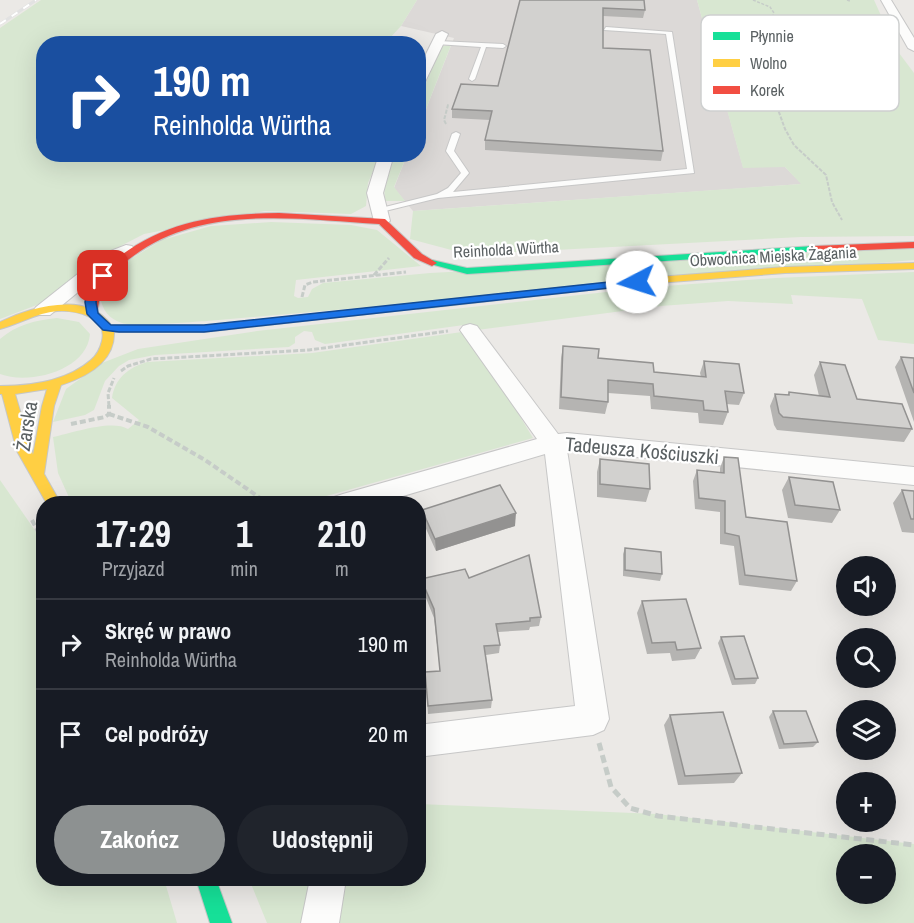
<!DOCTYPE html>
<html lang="pl">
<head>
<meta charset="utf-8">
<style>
  body { margin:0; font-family:"Archivo Narrow",sans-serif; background:#20242c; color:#f1f3f6; height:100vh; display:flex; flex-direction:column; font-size:22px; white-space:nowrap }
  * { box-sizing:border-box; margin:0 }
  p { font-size:20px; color:#9ea1a6 }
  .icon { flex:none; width:33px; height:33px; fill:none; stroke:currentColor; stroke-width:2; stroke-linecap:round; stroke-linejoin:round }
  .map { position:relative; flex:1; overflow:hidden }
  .details { position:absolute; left:36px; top:496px; width:390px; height:390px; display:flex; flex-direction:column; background:#171b24; border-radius:24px; box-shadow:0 6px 24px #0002 }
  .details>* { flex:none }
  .top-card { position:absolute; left:36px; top:36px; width:390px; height:126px; border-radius:24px; box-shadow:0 6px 24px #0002; background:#1a4fa0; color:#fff; overflow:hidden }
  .tools { position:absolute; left:836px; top:556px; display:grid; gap:12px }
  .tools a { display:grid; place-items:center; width:60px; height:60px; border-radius:50%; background:#171b24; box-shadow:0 6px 24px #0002; font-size:30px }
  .pin { position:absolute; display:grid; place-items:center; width:51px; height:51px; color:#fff; margin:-26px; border-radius:12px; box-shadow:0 3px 9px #0006 }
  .me { position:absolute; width:66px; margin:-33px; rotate:265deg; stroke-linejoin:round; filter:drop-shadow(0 0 4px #0008) }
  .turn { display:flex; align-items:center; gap:21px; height:126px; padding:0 18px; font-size:27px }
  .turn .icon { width:78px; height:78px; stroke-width:2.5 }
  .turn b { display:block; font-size:42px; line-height:51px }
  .eta { display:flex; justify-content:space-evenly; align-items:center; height:102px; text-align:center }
  .eta b { font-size:36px; font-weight:700; line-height:42px }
  .button { display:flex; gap:12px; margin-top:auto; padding:12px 18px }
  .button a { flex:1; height:69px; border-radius:36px; background:#8d9191; color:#fff; font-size:24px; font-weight:700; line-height:69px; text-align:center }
  .button a+a { background:#20242c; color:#f1f3f6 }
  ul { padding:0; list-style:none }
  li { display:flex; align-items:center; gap:18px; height:90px; padding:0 18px; border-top:2px solid #363941 }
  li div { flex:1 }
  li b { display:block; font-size:22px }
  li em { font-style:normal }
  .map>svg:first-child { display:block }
</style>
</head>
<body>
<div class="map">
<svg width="914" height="923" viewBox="0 0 914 923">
  <rect width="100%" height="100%" fill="#ebe9e6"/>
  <path fill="#dcd9d7" d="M417,0H697L743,167H785L802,184L413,211L394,188L407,155L418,154L419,127L454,38L401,26Z"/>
  <path fill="#d8e7d1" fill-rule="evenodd" d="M41,0H417L401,26L389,39L392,43L44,44V154L380,155L368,183L366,206L351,214L265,211L144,234L109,252L42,303L0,319V28Z
    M697,0H874L896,49L914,73V236L801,237L497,253L459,252L410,239L413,211L801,184L785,167L743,168Z
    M451,45L419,127V99L442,46Z
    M395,155H407L394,187L405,201H385L384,186Z
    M271,222L351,225L377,230L421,266L296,280L294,296L298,298L308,297L312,289L323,283L430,273L914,248V260L207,321C190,322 135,327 122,323C109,319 102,310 100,296L121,265L162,240L211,226Z
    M914,272V344L878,340L862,299L791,295L793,304L728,301L661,306L477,330L464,325L325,344L315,340L312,332L304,331L295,337V343L289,347L155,355L129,360L119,366L105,381L94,410L85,415L53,422L66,389L102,363L138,349L257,331L651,287L776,278Z
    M57,318L79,322L90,334C87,371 29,385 0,374V339C16,325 36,320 57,318Z
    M462,332L504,390L533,438L298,504H72L58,473L53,437C72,433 112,419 128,429L139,420L112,398C115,378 128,368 147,362L312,353Z
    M0,480L43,542L44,879H164L177,923H0Z
    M419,804L657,814L914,844V923H267L249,879H418ZM846,855H885V894H846Z"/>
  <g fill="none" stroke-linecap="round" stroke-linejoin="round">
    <defs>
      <path id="lane" d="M606,27L672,32L694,173L438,198L377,213V209L437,194L448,188L461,173L446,151L452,134L456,132L460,134L454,151L469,173L453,192L687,169L666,34L604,30Z
        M438,41L503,44L506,46L503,48L486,47L475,79L472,81L469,79L481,47L436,44Z"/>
      <path id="street" d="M881,0H891L914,38V51L908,48Z
        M442,31L448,34L424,84L418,88V70L436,34Z
        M379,154H394L383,193L390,221L382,226L374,221L367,193Z
        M126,245L132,246L135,250L132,254L115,262L50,315H36L33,311L36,307L103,254Z
        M470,324L477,326L558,434L567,433L914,467V485L567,450L609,719L604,730L593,735L418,757V725L575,706L545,454L376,504H330L334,497L343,494L537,439L460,330L463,326Z
        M310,879H346L339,923H301Z"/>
      <path id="fast" d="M814,246L819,249L817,251L467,274L427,263L432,260L467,268Z
        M658,277L662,278V282L418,309L413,306L418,303Z
        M196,879H216L232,923H210Z"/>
      <path id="slow" d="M914,263V269L785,273L658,283L653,280L658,277L785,267Z
        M418,303L423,306L422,308L204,332H114C115,362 86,377 61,385L54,406L44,474L61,504H47L17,451L2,394H0V386C31,386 67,381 91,360C97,355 100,349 102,341C108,316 75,310 57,311C36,313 19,324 0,329V322C31,307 87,290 111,325L204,326ZM47,389L42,406L33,455L15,394Z"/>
      <path id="jam" d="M279,213L385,219L422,254L437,263L432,266L414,258L379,224C297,219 202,204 132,257C122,264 112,272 105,282C98,293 100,305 96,316H88L87,314C86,289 100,271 120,256C169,220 219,214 279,213Z
        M914,242V248L814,252L809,249L814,246Z"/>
    </defs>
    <use href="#lane" stroke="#c7c7c7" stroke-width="2"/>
    <use href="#street" stroke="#c7c7c7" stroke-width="2"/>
    <use href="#fast" stroke="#c6c7c6" stroke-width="2"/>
    <use href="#slow" stroke="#c6c7c6" stroke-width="2"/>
    <use href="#jam" stroke="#c6c7c6" stroke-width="2"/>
    <path stroke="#c6ccc8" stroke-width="1.5" stroke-dasharray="3 1.5" stroke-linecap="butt" d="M753,0L770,7L774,13L772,17L745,30L742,39L771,68V77
      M847,0L850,1
      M775,102L768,81C795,57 842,58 876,52"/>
    <path stroke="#c6ccc8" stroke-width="2" stroke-dasharray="4 1.5" stroke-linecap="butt" d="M775,101L785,129L794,145L826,175L832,202L842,220
      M446,124L444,120L448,105H450"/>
    <path stroke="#c6ccc8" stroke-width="3" stroke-dasharray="5 2" stroke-linecap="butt" d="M374,275L389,258
      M302,297L305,285L313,282L406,272
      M121,371L128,366L151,359L309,350L448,331
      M109,406L108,393L114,378"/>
    <path stroke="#c6ccc8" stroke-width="4" stroke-dasharray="6 3" stroke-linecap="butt" d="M109,414L148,427L205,460L269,504
      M71,424L105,417L109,414V405
      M32,520L44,543"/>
    <path stroke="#c6ccc8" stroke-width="5" stroke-dasharray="8 4.5" stroke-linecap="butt" d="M599,743L611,787L630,808L658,816L914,845"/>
    <use href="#lane" fill="#fcfcfb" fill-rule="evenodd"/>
    <use href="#street" fill="#fcfcfb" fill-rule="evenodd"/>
    <use href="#fast" fill="#16e098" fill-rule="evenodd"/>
    <use href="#slow" fill="#ffcf43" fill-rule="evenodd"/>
    <use href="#jam" fill="#f24e42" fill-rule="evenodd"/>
    <defs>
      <path id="rail" d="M0,24L36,0"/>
    </defs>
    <use href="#rail" stroke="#e2e2e2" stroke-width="3"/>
    <use href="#rail" stroke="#fff" stroke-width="2" stroke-dasharray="7" stroke-linecap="butt"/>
  </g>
  <path fill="#b5b4b2" d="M520,0L645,10L643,18L603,16V48L663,151L661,161L485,150V140L490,120L452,118V109L498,86Z
    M563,346L598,358L654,372L701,377L700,373L704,361L744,393L739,405L726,404L728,412L723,425L699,423L698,413L651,409L650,396L608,393V402L605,414L559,409L561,358Z
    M901,357L914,358V422L895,367Z
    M820,362L857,399L912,429L904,442L777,430L774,425L770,406L775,394L788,395L789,392L819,396L814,375Z
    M724,457L746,517L797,581L791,591L739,585L734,546L720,544V512L695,509L693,481L697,470L720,473V468Z
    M600,459L650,489L646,502L597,497V472Z
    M789,477L840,510L832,523L788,518L782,490Z
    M902,490L914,491V533L902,532L893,503Z
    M422,510L515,526L436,551L423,522Z
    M625,548L662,574L660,581L623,576V554Z
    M469,578L541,617L539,626L530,627L529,630L498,632L500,645L499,653L486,655L492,700L491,708L428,714L425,672L440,671L434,618L422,588L421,579Z
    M642,601L701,648L695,659L672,661L670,653L647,654L637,613Z
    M721,637L758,678L755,684L732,685L718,643Z
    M773,711L818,742L813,747L779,749L769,717Z
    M670,715L742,773L734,783L678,785L664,725Z"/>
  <path fill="#939291" d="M516,513L515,526L436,551L435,539Z"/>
  <path fill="#d2d1cf" stroke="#939291" stroke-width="1.5" d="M520,0H644L645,10L603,8V48L650,50L663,151L485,140L492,111L452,109L461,84L498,86Z
    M563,346L599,349L598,358L653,363L654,372L706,377L704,361L739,364L744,393L725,391L728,412L704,410L703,401L654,396L653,384L608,380V402L561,397Z
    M901,357L914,358V393Z
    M820,362L845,365L857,399L902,404L912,429L783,417L779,413L775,394L789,395V392L830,397Z
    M724,457L738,458L746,517L787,522L797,581L745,575L739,536L725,533V501L699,498L697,470L724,473Z
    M600,459L649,464L650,489L600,484Z
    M789,477L833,482L840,510L795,505Z
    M500,485L516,513L435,539L422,510Z
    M902,490L914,491V519H911Z
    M625,548L661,552L662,574L625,570Z
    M529,555L541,617L530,618V621L496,624L500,645L484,646L492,700L428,706L425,672L440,671L434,609L421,579L465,569L469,578Z
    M686,599L701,648L677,650L675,642L652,643L642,601Z
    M744,636L758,678L735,679L721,637Z
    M773,711H806L818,742L784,744Z
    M723,712L742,773L685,776L670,715Z"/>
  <path fill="#1a73e8" stroke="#114b97" stroke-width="1.5" d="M103,273L108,276L99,290L96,302L98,313L111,325H204L637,279L642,282L637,285L204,332H119L103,330L87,314L85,302L88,290L99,274Z"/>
  <g text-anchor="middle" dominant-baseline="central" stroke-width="4.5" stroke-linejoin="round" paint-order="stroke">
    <g font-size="16" fill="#5b6163" stroke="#fff">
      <text transform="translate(506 249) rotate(-3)">Reinholda Würtha</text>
      <text transform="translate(773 256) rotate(-3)">Obwodnica Miejska Żagania</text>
    </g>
    <g font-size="20" fill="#5b6163" stroke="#fff">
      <text transform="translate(26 426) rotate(-81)">Żarska</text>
      <text transform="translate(642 450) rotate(5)">Tadeusza Kościuszki</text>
    </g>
  </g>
  <rect x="701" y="15" width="198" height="96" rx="9" fill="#fff" stroke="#ced0d0" stroke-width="1.5"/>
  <rect x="713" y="32" width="27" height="8" fill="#16e098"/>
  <rect x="713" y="59" width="27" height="8" fill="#ffcf43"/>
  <rect x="713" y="86" width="27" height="8" fill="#f24e42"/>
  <g font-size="16" fill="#5b6163">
    <text x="750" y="42">Płynnie</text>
    <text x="750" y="69">Wolno</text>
    <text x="750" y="96">Korek</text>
  </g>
</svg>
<div class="tools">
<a><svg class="icon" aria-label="sound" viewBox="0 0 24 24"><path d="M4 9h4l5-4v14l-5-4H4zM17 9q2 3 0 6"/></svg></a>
<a><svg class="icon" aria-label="search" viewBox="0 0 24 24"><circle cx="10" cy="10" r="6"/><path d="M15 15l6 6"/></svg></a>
<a><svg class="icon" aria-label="layers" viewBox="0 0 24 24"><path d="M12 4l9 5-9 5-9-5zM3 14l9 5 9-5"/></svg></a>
<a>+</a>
<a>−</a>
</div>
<div class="pin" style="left:103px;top:276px;background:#d93025"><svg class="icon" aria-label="arrive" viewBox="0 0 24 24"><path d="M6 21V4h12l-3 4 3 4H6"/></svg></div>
<svg class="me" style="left:637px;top:282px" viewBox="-20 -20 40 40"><circle r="19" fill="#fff"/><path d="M0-13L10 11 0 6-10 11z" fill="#1a73e8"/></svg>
<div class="top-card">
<div class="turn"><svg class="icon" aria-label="right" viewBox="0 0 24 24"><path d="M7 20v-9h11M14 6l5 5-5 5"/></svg><div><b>190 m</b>Reinholda Würtha</div></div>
</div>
<section class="details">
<div class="eta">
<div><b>17:29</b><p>Przyjazd</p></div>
<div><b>1</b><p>min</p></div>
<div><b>210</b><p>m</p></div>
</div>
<ul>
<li><svg class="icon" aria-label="right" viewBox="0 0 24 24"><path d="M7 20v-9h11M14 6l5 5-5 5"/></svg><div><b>Skręć w prawo</b><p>Reinholda Würtha</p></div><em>190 m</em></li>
<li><svg class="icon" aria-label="arrive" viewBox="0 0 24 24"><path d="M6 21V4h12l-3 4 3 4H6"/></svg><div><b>Cel podróży</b></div><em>20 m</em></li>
</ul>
<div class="button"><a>Zakończ</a><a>Udostępnij</a></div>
</section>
</div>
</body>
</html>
